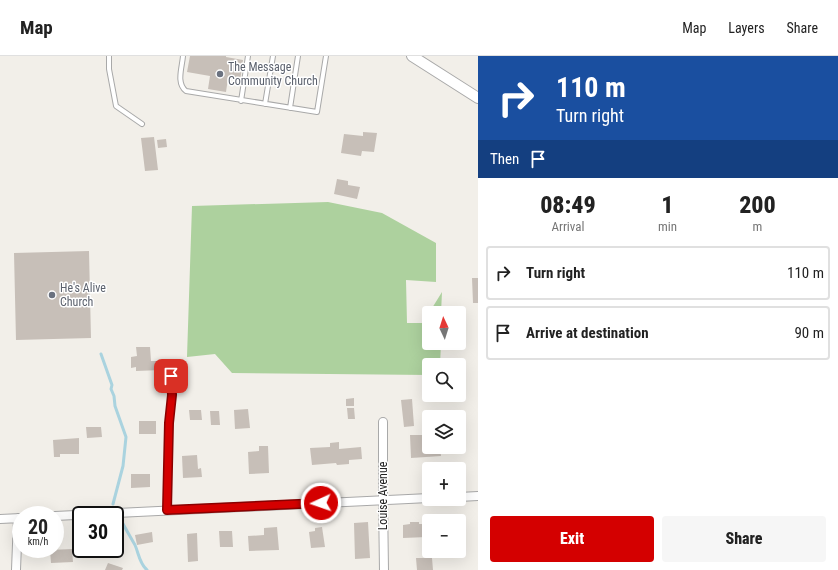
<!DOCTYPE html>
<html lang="en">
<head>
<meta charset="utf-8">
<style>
  body { margin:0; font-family:"Roboto Condensed",sans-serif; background:#f6f6f6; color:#222; height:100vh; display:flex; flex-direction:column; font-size:15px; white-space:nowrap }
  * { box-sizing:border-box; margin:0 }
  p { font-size:13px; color:#767676 }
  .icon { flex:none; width:22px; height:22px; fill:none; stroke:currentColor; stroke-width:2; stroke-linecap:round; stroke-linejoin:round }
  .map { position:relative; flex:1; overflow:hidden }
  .drawer { display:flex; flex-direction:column; background:#fff; width:360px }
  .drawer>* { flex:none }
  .banner { background:#1a4fa0; color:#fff; overflow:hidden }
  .needle { width:26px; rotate:356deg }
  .fabs { position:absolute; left:422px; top:250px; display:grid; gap:8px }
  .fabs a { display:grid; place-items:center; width:44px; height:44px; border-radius:4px; background:#fff; box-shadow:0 4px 16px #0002; font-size:20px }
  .speed { position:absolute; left:12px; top:450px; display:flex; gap:8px; font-size:20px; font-weight:700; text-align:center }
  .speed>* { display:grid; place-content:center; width:52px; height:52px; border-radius:50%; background:#fff; box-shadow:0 4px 16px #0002; line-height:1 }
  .speed small { font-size:10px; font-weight:400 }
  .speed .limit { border:2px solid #111; border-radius:6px; background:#fff; color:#111 }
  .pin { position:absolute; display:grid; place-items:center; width:34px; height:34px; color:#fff; margin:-17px; border-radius:8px; box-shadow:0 2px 6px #0006 }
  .me { position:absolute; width:44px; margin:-22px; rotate:267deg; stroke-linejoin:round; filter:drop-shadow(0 0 3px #0008) }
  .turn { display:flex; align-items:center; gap:14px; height:84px; padding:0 12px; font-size:18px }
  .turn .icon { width:52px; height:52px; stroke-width:2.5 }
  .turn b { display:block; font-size:28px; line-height:34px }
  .then { display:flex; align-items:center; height:38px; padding:0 12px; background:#0003; gap:8px; font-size:15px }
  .eta { display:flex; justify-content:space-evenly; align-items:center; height:68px; text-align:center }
  .eta b { font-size:24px; font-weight:800; line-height:28px }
  .primary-button { display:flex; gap:8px; margin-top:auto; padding:8px 12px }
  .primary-button a { flex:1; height:46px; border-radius:4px; background:#d40000; color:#fff; font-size:16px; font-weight:800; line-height:46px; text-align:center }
  .primary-button a+a { background:#f6f6f6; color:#222 }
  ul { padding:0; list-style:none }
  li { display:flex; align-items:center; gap:12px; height:54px; margin:0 8px 6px; padding:0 4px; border:2px solid #e0e0e0; border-radius:4px }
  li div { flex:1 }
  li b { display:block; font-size:15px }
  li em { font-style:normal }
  header { display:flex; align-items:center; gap:24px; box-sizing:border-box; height:56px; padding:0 20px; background:#fff; border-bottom:1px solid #e0e0e0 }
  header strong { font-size:19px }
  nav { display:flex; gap:22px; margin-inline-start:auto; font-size:14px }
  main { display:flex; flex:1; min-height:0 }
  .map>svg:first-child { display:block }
</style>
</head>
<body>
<header>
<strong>Map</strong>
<nav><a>Map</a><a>Layers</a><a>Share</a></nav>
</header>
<main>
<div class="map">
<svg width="478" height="514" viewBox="0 0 478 514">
  <rect width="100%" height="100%" fill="#f2efe9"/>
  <path fill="#add19e" d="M328,146L382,157L436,187V226L406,224L407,267H423L429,257V287H441L440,309H429V319L232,317L215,298L187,301L192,150Z
    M442,236L441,257H429Z"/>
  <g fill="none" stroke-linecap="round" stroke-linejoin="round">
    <path stroke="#aad3df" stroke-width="3" d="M101,298L112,329L111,333L114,340L115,350L126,381L123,410L113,448
      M121,464C125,472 130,480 135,489C139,498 139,507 147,514"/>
  </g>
  <path fill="#c7bfb8" d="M190,0H226V1L243,4L240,25L228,22L226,36L208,33L210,20L187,16Z
    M363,76L377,77L374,96L362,95L361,100L341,97L344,78L363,80Z
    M154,81L158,114L145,115L141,82Z
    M166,83L167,91L158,92L157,84Z
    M337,123L348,125V129L360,131L357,143L334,138Z
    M89,195L91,282L16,284L14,197Z
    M472,222H478V247H473Z
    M136,291H150L151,305H162V314L136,315V311L131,312V301L137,300Z
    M354,342V350H346V343Z
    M412,343L414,370L404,371L401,344Z
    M347,352H354L355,363H348Z
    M248,353L250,372L235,373L234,354Z
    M189,354H201L202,364H190Z
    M210,355H219L220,369H211Z
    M139,365H156V378H139Z
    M86,371H101L102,381L87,382Z
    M410,379H422V384H429V391H440L441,400L411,402Z
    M79,382V398H60V401H54L53,384Z
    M339,386V393L361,391L362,403L349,404V408L337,409L336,407L312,409L310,392L330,391V387Z
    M259,390H268L269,417L249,418L248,396L259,395Z
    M197,399L198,413L201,412L202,421L183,422L182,400Z
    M131,418H150V431L131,432Z
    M368,466L370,502L355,503L354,467Z
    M410,466H419V468H426L427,481L403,482V469L410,468Z
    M277,471L279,494L249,495L248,480L264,479V472Z
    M322,471L325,491L311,492L309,476L315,475V472Z
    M219,475H232L233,491H220Z
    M152,476L153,486L137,489L135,479Z
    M197,477L198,505L188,506L187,478Z
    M72,493L73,506L51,507L50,494Z
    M416,502H432L433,514H417Z
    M108,507L123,512L122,514H105Z"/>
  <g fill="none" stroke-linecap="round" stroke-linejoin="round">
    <defs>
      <path id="service" d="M109,0V13L116,50L142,68
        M183,0C182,12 176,27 186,35L317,56L326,0
        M241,45L248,0
        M265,48L273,0
        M290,52L298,0
        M167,454L169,367L172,339L171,320"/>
      <path id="minor" d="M383,366V444L384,514
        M459,441L478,440
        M55,460L429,442
        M0,463L21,462
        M16,514L18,462"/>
      <path id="tertiary" d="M412,0L478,42"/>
    </defs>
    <use href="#service" stroke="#a9a9a9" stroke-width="6"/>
    <use href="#minor" stroke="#a9a9a9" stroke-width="10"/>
    <use href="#tertiary" stroke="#a9a9a9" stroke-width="12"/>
    <use href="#service" stroke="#fff" stroke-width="4"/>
    <use href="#minor" stroke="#fff" stroke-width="8"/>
    <use href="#tertiary" stroke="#fff" stroke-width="10"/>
  </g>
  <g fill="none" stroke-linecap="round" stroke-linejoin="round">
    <defs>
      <path id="route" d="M171,320L172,339L169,367L167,454L321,447"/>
    </defs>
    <use href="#route" stroke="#8a0000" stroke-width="10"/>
    <use href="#route" stroke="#d40000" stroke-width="7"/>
  </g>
  <g fill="#6b7280" stroke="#fff" stroke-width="1.5">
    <circle cx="220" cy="18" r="4"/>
    <circle cx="52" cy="239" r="4"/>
  </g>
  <g text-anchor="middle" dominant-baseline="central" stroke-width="3" stroke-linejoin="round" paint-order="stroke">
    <g font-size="12" fill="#5b616d" stroke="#fff" text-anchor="start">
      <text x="228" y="11">The Message<tspan x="228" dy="14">Community Church</tspan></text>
      <text x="60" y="232">He's Alive<tspan x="60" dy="14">Church</tspan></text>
    </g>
    <g font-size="12" fill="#222" stroke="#fff">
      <text transform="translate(383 440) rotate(-90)">Louise Avenue</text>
    </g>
  </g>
</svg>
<div class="fabs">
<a><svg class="needle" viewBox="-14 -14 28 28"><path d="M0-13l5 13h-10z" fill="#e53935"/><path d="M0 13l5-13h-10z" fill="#767676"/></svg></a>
<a><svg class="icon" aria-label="search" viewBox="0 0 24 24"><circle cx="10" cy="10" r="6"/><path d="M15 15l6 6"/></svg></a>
<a><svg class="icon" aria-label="layers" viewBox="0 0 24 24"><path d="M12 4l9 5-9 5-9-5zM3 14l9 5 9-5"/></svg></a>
<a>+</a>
<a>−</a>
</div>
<div class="speed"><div>20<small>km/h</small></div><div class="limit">30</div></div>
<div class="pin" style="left:171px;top:320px;background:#d93025"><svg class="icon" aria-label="arrive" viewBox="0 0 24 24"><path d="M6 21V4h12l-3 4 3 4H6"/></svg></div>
<svg class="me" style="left:321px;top:447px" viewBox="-20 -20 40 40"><circle r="17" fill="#d40000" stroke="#fff" stroke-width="3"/><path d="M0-11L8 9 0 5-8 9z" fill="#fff"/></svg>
</div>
<section class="drawer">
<div class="banner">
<div class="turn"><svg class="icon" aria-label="right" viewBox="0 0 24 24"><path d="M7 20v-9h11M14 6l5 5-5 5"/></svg><div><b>110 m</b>Turn right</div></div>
<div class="then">Then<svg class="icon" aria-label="arrive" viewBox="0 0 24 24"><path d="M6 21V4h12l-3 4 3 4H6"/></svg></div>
</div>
<div class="eta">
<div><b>08:49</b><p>Arrival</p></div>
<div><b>1</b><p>min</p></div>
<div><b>200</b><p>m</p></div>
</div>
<ul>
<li><svg class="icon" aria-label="right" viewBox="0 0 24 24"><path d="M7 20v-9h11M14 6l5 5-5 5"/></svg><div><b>Turn right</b></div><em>110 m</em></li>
<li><svg class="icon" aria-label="arrive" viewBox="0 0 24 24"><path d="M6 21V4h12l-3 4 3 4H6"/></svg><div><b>Arrive at destination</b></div><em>90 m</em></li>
</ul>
<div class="primary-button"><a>Exit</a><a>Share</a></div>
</section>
</main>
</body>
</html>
